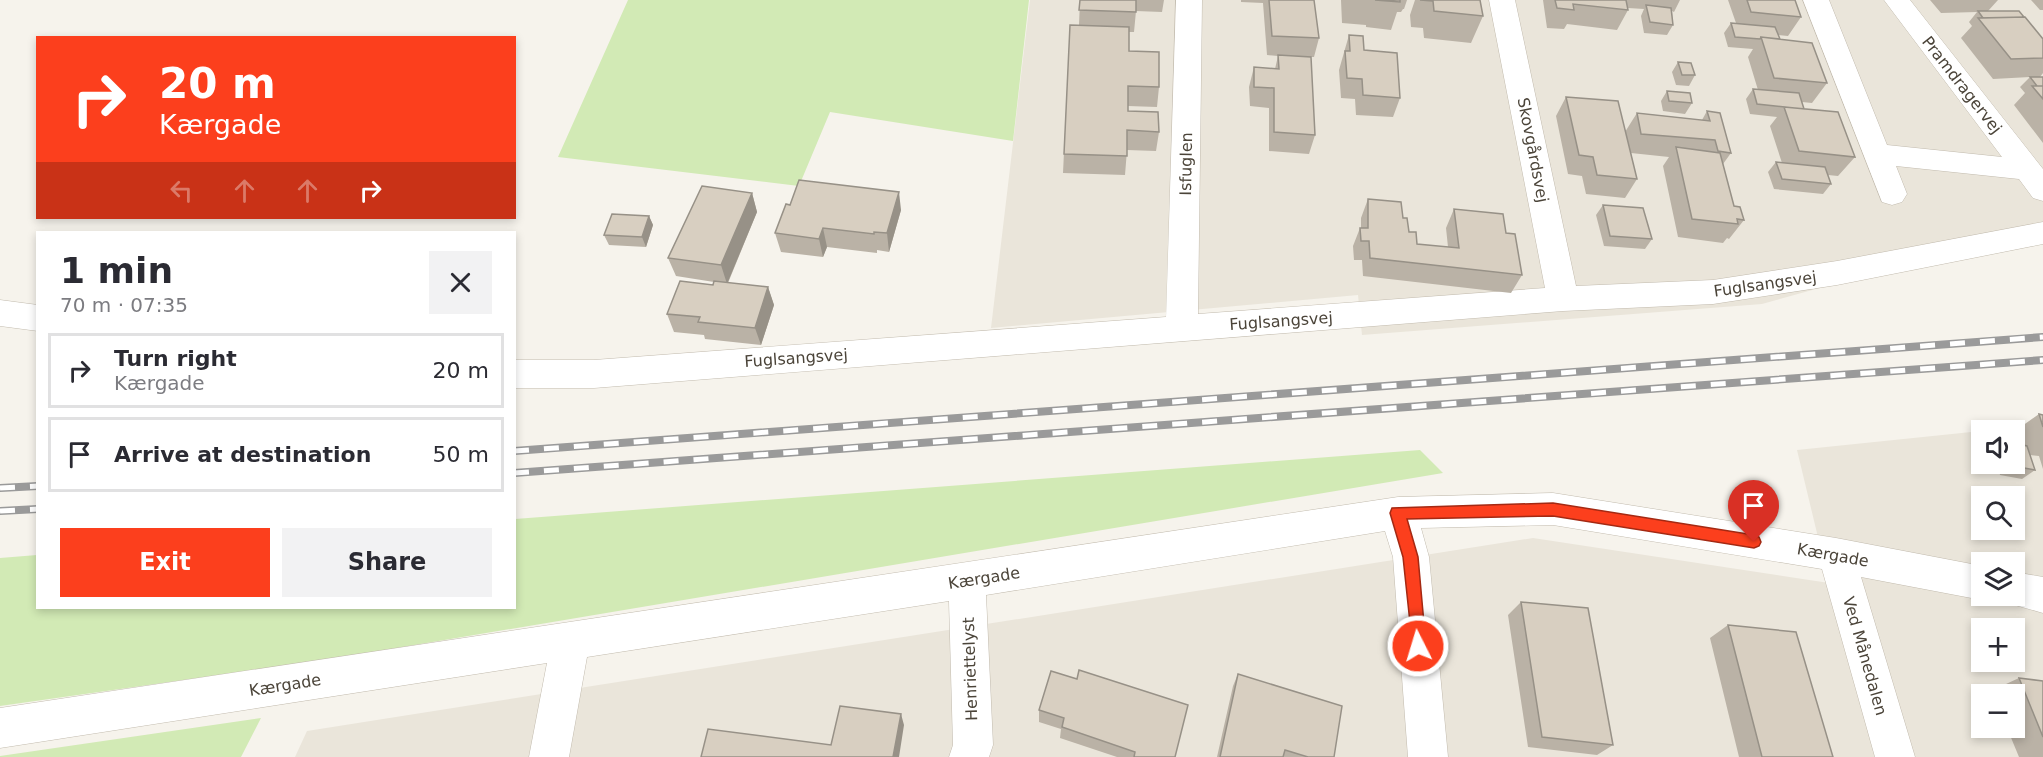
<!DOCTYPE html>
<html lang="en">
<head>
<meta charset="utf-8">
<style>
  body { margin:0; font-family:"DejaVu Sans",sans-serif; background:#f2f2f3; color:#2b2b33; height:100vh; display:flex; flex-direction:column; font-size:22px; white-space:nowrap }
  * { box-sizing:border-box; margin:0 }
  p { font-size:20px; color:#7c7c81 }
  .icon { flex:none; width:33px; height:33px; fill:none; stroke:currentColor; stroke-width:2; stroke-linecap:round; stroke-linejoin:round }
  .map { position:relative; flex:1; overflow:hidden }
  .drawer { position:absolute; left:36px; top:231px; width:480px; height:378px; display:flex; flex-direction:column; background:#fff; border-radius:0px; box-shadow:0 3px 9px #0003 }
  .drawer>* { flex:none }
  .top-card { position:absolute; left:36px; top:36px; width:480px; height:183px; border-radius:0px; box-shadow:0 3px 9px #0003; background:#fc3f1d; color:#fff; overflow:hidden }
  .fabs { position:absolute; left:1971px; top:420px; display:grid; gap:12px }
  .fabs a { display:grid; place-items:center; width:54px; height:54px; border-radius:0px; background:#fff; box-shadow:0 3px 9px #0003; font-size:30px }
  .pin { position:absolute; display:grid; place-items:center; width:51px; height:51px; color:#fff; margin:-62px -26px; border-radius:50% 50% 50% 0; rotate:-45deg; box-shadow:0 0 6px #0007 }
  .pin .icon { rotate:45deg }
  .me { position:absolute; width:66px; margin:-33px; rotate:355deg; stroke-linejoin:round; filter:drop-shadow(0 0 4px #0008) }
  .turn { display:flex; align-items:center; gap:21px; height:126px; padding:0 24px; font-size:27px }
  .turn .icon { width:78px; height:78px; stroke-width:2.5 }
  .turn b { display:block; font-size:42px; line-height:51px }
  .lanes { display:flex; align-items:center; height:57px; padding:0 24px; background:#0003; justify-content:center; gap:30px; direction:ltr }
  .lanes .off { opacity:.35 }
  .round { display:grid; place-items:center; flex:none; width:63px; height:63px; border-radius:0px; background:#f2f2f3 }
  .overview { display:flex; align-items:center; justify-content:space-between; height:102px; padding:0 24px }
  h1 { font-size:36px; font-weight:800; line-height:45px }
  .cta { display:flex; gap:12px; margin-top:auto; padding:12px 24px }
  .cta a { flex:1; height:69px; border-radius:0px; background:#fc3f1d; color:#fff; font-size:24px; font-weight:800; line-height:69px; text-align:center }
  .cta a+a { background:#f2f2f3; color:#2b2b33 }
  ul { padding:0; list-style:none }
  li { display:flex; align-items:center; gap:18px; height:75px; margin:0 12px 9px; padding:0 12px; border:3px solid #e1e1e2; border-radius:0px }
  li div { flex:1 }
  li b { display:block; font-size:22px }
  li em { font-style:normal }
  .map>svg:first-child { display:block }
</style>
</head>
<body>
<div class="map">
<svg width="2043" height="757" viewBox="0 0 2043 757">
  <rect width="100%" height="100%" fill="#f6f3ec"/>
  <path fill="#eae5da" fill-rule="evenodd" d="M1030,0H2043V226L1762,304L1362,335L1358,295L991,328Z
    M2043,425V757H295L307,731L1533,538L1829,583L1797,450L1981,431L1982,464H2014V430H1988ZM1982,496H2014V530H1982ZM1982,562H2014V596H1982ZM1982,628H2014V662H1982ZM1982,694H2014V728H1982Z"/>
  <path fill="#d2eab5" d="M628,0H1029L1013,141L830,112L799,186L558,157Z
    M1420,450L1443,473L325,660L0,706V558L37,555L38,608H514L515,519Z
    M261,718L241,757H0V756Z"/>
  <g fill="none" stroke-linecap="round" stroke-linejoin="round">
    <defs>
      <path id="minor" d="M1176,0H1202L1198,314L1545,288L1489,0H1515L1576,286L1713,280L1837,261L2043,222V244L1837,285L1713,304L1563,311L594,388H514V360H594L1166,317Z
        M1803,0H1829L1887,145L2002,157L1884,0H1910L2043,169V201L2033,198L2019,179L1896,166L1907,194L1902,202L1892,205L1882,202Z
        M0,300L38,305V331L0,326Z
        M1553,493L1836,538L1982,566V596H1994L1982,600L1861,577L1915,757H1875L1822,569L1553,525L1421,528L1429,557L1448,757H1408L1393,557L1385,531L986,595L993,745L989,757H949L953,745L949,601L587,657L569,757H529L547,663L0,748V708L1398,497Z
        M2014,572L2043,577V613L2001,601L1998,596H2014Z"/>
    </defs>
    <use href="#minor" stroke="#c2bbae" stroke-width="1"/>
    <use href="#minor" fill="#fff" fill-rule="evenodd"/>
    <defs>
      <path id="rail" d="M514,451L2043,337
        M514,473L2043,360
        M0,488L38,486
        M0,511L38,509"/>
    </defs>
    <use href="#rail" stroke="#9a9a9a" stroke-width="8"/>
    <use href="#rail" stroke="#fff" stroke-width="5" stroke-dasharray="15" stroke-linecap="butt"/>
  </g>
  <path fill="#bab2a6" d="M1080,0H1164L1162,12L1136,11L1134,32H1129V51L1159,87L1157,107L1128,106V111L1159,132L1156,151L1127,150L1125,175L1063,173L1070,25H1079Z
    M1241,0H1314L1319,38L1314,57H1307L1315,135L1309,154L1269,151V108L1250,106L1249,87L1254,67L1275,69L1278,56L1267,55L1263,3L1241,2Z
    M1341,0H1407L1404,9H1403L1401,12H1397L1391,30L1366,27V25L1342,23Z
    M1415,0H1480L1483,16L1471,43L1424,38L1423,28L1411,27L1410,15Z
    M1543,0H1680L1674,12L1672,11L1673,25L1667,35L1644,33L1641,16L1644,9L1628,8V10L1617,30L1567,24L1564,29L1547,28Z
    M1728,0H1795L1801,17L1788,36L1778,35L1780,39L1827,83L1812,103L1802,102L1804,109L1855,157L1838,176L1828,175L1831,184L1823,194L1774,189L1768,172L1776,162L1782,163L1770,126L1777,117L1750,114L1746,99L1753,89L1758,90L1748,57L1753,49L1728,47L1724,33L1731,23H1736Z
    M1930,0H1998L1988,11L2043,39V73L2040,77H2043V143L2014,105L2025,93L2020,87L2030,77L1993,79L1961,38L1972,26L1969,22L1977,12L1941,13Z
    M2031,0H2043V10H2040Z
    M1349,35L1364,50L1400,98L1393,117L1356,115L1355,99L1341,98L1339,70Z
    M1678,62L1695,75L1689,86L1676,85L1672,72Z
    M1667,91L1692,103L1685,114L1663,111L1661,101Z
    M1566,97L1625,132L1637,113L1702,120L1707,111L1731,153L1723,164L1734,206L1744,220L1729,239L1727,238L1723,243L1678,237L1663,166L1669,157L1631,153L1637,179L1625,198L1586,194L1582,176L1568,174L1556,116Z
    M752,193L757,212L728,283L768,287L774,305L761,345L705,339L704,335L674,332L667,314L713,285L714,282L676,276L668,258Z
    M1368,199L1403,218L1409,232L1417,244L1448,247L1446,228L1454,209L1506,233L1522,275L1511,293L1363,276L1362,260H1354L1353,246L1360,228H1361V218Z
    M1603,205L1652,239L1645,249L1604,246L1596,215Z
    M901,210L889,252L877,250V253L827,247L823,257L781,252L775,233Z
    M649,216L653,225L646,247L609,245L604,235Z
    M2039,414L2043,415V469L2039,456L2030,455L2035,470L2022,479L2000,475L1997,464H2014L2020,444L2015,431Z
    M1521,602L1613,745L1597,755L1528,747L1508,615Z
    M1728,625L1833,757H1739L1710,638Z
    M1051,671L1175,757H1117L1060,738L1061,729L1039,722V710Z
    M1238,674L1334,757H1217L1233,686Z
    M2019,678L2043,681V757H2019L2007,728H2014V694H1994L1993,690Z"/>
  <path fill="#979187" d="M899,192L901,210L889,252L887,233Z
    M752,193L757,212L727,284L721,265Z
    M649,216L653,225L646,247L642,237Z
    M823,228L827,247L823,257L819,239Z
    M768,287L774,305L761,345L755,328Z
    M901,714L904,725L899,757H893Z"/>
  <path fill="#d8cfc1" stroke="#979187" stroke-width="1.5" d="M1080,0H1136V12L1079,10Z
    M1269,0H1314L1319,38L1272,36Z
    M1375,0H1400V2Z
    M1420,0H1480L1483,16L1434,11L1433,1Z
    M1555,0H1626L1628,10L1573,4L1574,10L1557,8Z
    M1747,0H1795L1801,17L1751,12Z
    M1646,5L1671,8L1673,25L1650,22Z
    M1978,11H2019L2024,17L1983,18Z
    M2025,17L2043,39V58L2011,59L1978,18Z
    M1731,23L1775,27L1780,39L1761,37L1760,39L1735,37Z
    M1070,25L1129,27V51L1159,52V87L1128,86V111L1158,112L1159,132L1127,130V156L1064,154Z
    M1349,35L1363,36L1364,50L1397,53L1400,98L1363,95L1362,79L1347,78L1345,51H1350Z
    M1761,37L1812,43L1827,83L1774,78Z
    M1278,55L1311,57L1315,135L1274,132V88L1254,87V67L1279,69Z
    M1678,62L1691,63L1695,75H1682Z
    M2030,77H2043V86H2037Z
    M2032,86H2043V99Z
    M1753,89L1799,93L1804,109L1757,104Z
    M1667,91L1690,93L1692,103L1669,101Z
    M1566,97L1618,101L1637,179L1597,175L1593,157L1579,155Z
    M1784,107L1838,112L1855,157L1799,151Z
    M1707,111L1720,113L1731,153L1718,151L1715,140L1641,134L1637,113L1710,121Z
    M1676,147L1720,153L1734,206L1740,207L1744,220L1737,219L1738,224L1692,219Z
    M1776,162L1825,167L1831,184L1782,179Z
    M799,180L899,192L887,233L874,232V234L823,228L819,239L775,233L786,204L790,205Z
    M702,186L752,193L721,265L668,258Z
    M1368,199L1401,202L1403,218H1407L1409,232H1416L1417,244L1459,248L1454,209L1503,214L1506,233L1515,234L1522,275L1370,258L1369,241H1361L1360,228H1368Z
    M1603,205L1643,208L1652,239L1610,236Z
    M612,214L649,216L642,237L604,235Z
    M680,281L713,285L714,281L768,287L755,328L698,322L700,317L667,314Z
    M2039,414L2043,415V427Z
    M2014,443L2027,446L2035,470L2013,466L2012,464H2014Z
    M1521,602L1588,608L1613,745L1542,737Z
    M1728,625L1796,632L1833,757H1762Z
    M1079,670L1188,705L1175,757H1134L1135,752L1062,727L1064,718L1039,710L1051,671L1077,679Z
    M1238,674L1342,706L1334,757H1308L1285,750L1283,757H1220Z
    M2019,678L2043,681V737Z
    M840,706L901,714L893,757H701L708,729L831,745Z"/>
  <path fill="#fc3f1d" stroke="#a42913" stroke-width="1.5" d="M1553,503L1754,535L1759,537L1761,542L1759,546L1754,548L1553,516L1407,519L1418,557L1426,646L1424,651L1418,653L1413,651L1403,557L1390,513L1392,508Z"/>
  <g text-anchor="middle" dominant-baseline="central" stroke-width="5" stroke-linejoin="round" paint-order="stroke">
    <g font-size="16" fill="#4b4439" stroke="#fff">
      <text transform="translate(1962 85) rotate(52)">Pramdragervej</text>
      <text transform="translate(1533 150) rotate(79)">Skovgårdsvej</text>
      <text transform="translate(1186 164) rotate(-89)">Isfuglen</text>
      <text transform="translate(1765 284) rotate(-8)">Fuglsangsvej</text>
      <text transform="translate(1281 321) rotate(-4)">Fuglsangsvej</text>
      <text transform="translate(796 358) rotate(-4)">Fuglsangsvej</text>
      <text transform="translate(1833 555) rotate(10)">Kærgade</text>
      <text transform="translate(984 578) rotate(-9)">Kærgade</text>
      <text transform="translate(1865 656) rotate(74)">Ved Månedalen</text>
      <text transform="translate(970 669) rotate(-92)">Henriettelyst</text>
      <text transform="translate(285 685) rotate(-9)">Kærgade</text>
    </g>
  </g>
</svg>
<div class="fabs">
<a><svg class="icon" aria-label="sound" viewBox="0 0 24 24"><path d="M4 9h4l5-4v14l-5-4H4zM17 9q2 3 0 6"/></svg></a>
<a><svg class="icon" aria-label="search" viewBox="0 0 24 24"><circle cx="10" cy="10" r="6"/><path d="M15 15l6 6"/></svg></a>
<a><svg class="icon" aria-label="layers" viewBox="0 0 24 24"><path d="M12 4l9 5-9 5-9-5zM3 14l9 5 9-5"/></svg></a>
<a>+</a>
<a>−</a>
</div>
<div class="pin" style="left:1754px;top:542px;background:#d93025"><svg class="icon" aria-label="arrive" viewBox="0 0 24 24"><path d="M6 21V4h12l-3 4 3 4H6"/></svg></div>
<svg class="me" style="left:1418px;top:646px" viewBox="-20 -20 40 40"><circle r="17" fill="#fc3f1d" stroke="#fff" stroke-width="3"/><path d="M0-11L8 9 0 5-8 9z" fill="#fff"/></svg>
<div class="top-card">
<div class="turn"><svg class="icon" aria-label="right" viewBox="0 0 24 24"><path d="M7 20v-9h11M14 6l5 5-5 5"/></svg><div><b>20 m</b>Kærgade</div></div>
<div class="lanes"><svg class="icon off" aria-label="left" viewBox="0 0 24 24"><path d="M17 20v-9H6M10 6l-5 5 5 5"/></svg><svg class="icon off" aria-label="ahead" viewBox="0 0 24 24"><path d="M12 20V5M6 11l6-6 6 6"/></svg><svg class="icon off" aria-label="ahead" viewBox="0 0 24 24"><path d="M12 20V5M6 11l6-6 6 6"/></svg><svg class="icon" aria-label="right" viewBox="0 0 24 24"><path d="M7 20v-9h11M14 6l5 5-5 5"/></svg></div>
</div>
<section class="drawer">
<div class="overview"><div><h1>1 min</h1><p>70 m · 07:35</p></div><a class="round"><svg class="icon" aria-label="close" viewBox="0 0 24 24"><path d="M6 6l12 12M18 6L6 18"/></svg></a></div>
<ul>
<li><svg class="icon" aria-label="right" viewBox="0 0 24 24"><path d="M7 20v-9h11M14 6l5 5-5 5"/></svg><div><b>Turn right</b><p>Kærgade</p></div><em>20 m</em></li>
<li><svg class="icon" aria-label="arrive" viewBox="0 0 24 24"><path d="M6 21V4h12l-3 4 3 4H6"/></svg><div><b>Arrive at destination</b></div><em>50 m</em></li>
</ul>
<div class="cta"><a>Exit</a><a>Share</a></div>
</section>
</div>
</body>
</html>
